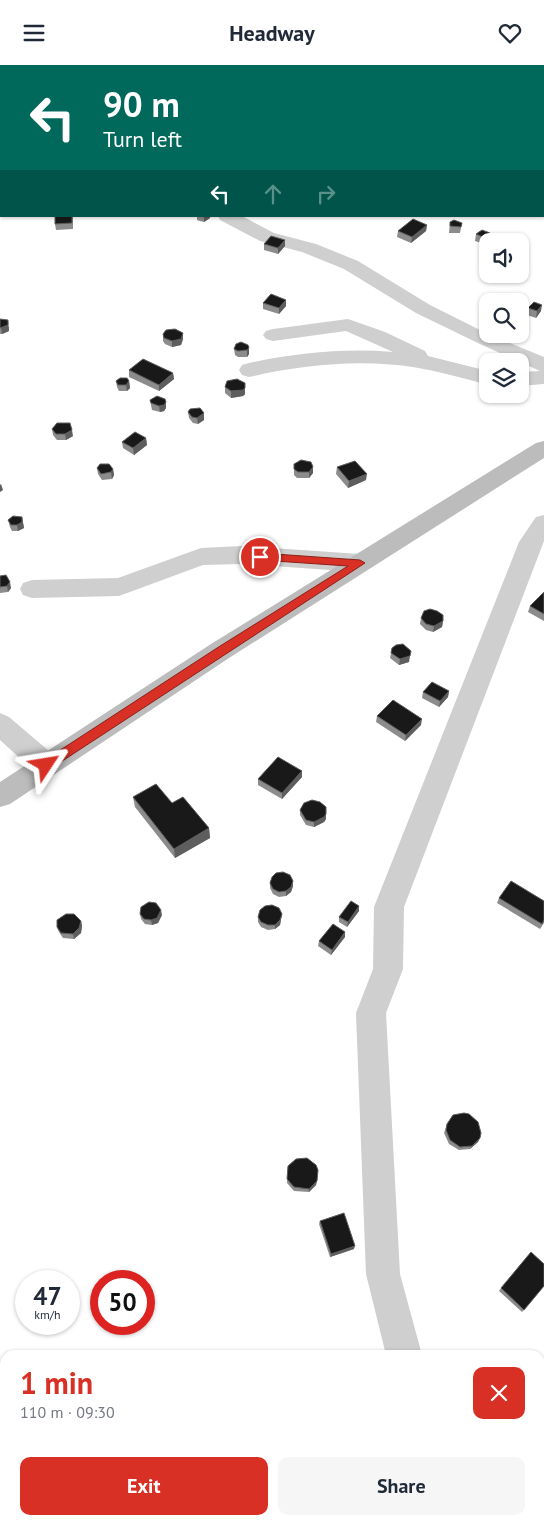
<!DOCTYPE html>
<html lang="en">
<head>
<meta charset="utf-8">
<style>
  body { margin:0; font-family:"PT Sans",sans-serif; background:#f6f6f7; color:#1f2937; height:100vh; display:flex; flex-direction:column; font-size:19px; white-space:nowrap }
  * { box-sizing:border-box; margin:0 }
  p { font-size:16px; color:#747a83 }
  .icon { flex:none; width:28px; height:28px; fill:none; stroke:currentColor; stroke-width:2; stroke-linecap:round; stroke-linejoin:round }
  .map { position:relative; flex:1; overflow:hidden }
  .drawer { position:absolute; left:0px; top:1285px; width:545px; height:175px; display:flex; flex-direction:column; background:#fff; border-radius:15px 15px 0 0; box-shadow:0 1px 4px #0004 }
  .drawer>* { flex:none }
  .guide { position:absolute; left:0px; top:0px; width:545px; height:152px; box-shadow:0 1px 4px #0004; background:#00695c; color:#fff; overflow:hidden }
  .fabs { position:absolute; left:479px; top:168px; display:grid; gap:10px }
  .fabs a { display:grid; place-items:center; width:50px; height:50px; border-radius:10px; background:#fff; box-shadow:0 1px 4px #0004; font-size:25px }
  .speed { position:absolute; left:15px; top:1205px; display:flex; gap:10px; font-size:25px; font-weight:700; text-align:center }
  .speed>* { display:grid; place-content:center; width:65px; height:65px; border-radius:50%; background:#fff; box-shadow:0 1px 4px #0004; line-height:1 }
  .speed small { font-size:12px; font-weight:400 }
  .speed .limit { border:8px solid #d22; background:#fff; color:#111 }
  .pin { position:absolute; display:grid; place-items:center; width:42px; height:42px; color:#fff; margin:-21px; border:2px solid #fff; border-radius:50%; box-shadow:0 1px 5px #0007 }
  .me { position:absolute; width:55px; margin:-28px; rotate:57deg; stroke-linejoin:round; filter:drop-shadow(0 0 4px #0008) }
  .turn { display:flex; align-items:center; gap:18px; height:105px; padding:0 20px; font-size:22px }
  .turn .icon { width:65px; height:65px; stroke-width:2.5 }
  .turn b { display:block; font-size:35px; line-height:42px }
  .lanes { display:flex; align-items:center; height:48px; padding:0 20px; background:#0003; justify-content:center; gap:25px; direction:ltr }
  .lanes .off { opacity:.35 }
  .round { display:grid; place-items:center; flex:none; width:52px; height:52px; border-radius:10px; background:#f6f6f7 }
  .headline { display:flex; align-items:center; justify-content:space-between; height:85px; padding:0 20px }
  h1 { font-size:30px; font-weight:800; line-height:38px; color:#d93025 }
  .cta { display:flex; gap:10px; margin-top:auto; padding:10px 20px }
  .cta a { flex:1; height:58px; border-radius:10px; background:#d93025; color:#fff; font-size:20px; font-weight:800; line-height:58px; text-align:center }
  .cta a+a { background:#f6f6f7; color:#1f2937 }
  header { display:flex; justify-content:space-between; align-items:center; height:65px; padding:0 20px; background:#fff; font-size:22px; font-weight:800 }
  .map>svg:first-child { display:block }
</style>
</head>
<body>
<header><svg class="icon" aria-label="menu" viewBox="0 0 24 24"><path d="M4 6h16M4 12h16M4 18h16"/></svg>Headway<svg class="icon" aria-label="heart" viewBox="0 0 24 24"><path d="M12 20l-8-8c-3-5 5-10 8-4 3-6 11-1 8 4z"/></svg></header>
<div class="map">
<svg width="544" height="1460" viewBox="0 0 544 1460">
  <rect width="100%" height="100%" fill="#fff"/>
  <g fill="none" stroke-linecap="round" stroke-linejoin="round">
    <path fill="#cfcfcf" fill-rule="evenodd" d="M218,151H242L274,168L316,179L358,196L430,240L488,269L544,292V319L520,321V307L540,306L480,279L416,248L344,204L302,187L260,176L220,155Z
      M348,254L385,267L425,286L428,291L488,306V320C463,313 438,306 413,302C358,294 302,300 249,312L242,310L239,305L242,300L249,298C297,288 345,283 393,287L346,266L273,276L266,274L263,270L266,266L273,264Z
      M544,450V476L404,842L403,904L386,948L400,1209L422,1290H386L366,1209L356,948L373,904L374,842L519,477L536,452Z
      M242,481L360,489L368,492L372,498L368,504L360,507L242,499L203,500L119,531L32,533L23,530L20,524L23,518L32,515L118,513L201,483Z
      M0,648L9,652L56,692L60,700L56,708L46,711L36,708L0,675Z
      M425,1455H463L464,1460H426Z"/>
    <path fill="#bcbcbc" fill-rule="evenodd" d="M544,376V393L229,593L10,739L0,742V717L211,579L536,378Z"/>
  </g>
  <path fill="#8c8c8c" d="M240,0H257L255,1H242Z
    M73,151V164L56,165L55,159Z
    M197,151H210V153L204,157L200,156L197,155Z
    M450,157L462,158L460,168H449Z
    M427,160L426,166L411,178L397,172L398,166Z
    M490,168L489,174L484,179L475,176L476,169Z
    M285,175V181L278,189L264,185V179Z
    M263,238L286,241L279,249L263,244Z
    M528,243L541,246L536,253L527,250Z
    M0,254L9,262V266L2,269H0Z
    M163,269L183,274L181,280L172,282L165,279L163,276Z
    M249,283V289L247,292H238L235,290L234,284Z
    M129,305L173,308L174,314L159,326L129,312Z
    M116,316H129L130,323L127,326H119L117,322Z
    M225,322L245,329L243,331L231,333L225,328Z
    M150,335L166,337V343L164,346L160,347L152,345Z
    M188,347L204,348V355L198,359L193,358L189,353Z
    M52,364L73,371L66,375H57L53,370Z
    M146,373L147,380L134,390L123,383L122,377Z
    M294,399L313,408L309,413H297L294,410Z
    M337,402L366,415L348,423L336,409Z
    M97,403L113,404L114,410L112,414L102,415L98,409Z
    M22,452L24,463L18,466H12L10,462L8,455Z
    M0,511L11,523L8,527L0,528Z
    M544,527V556L528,547L530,541Z
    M421,553L443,556L442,562L433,567L426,565L420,559Z
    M391,588L409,597L399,600L390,593Z
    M449,626L448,632L439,642L422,633L423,627Z
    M377,651L421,660L405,676L376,657Z
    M302,712L282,734L258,720V714Z
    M133,732L172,738L209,763L210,773L175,793L135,742Z
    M300,745L326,749V754L324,757L314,762L306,760L300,750Z
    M293,816V821L291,827L286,831L279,832L273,829L270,823V818Z
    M499,833L544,836V858L540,864L497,838Z
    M359,841V846L347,862L339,857V852Z
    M140,849L162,850L158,858L152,860L145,859L141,854Z
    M282,849L280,860L275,864L268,865L261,862L258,857V852Z
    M81,856L82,861L81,868L74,874L63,873L59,867L57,862Z
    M345,872L331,890L318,881L319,876Z
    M447,1059L480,1073L478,1077L470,1084L459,1085L449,1079L444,1068Z
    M288,1101L318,1105L316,1120L309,1127L294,1126L287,1118Z
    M320,1156L354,1184L330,1192L319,1159Z
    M501,1223L524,1245L522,1247L499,1226Z"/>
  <path fill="#5e5e5e" d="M204,151H210V153L204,157Z
    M427,160L426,166L411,178L412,172Z
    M490,168L489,174L484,179L485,173Z
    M285,175V181L278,189V183Z
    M286,235V241L279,249V243Z
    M542,240L541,246L536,253L537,246Z
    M8,255L9,266L2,269L1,263Z
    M183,268V274L181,280L172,282V276Z
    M249,283V289L247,292V285Z
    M173,308L174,314L159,326V320Z
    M129,316L130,323L127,326L126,320Z
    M245,323V329L243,331L231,333V326Z
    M166,337V343L164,346L160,347L159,341Z
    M204,348V355L198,359L197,353Z
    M72,365L73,371L66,375L65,369Z
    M146,373L147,380L134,390L133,383Z
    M313,402V408L309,413V407Z
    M113,404L114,410L112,414L111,407Z
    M367,409L366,415L348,423L349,416Z
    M1,419L3,425L0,427V420Z
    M22,452L24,463L18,466L17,460Z
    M10,517L11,523L8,527L7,521Z
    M443,556L442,562L433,567L434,561Z
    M410,591L409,597L399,600L400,594Z
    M449,626L448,632L439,642L440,636Z
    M422,654L421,660L405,676L406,670Z
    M302,706V712L282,734V728Z
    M326,749V754L324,757L314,762V757Z
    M209,763L210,773L175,793L174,784Z
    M293,816V821L291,827L286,831V826Z
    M359,841V846L347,862L348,857Z
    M161,845L162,850L158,858L152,860L151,855Z
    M282,849L280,860L275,864V860Z
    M81,856L82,861L81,868L74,874L73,869Z
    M345,867V872L331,890L332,885Z
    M480,1073L478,1077L470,1084L472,1081Z
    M317,1116L316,1120L309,1127V1124Z
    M355,1181L354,1184L330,1192L331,1189Z"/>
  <path fill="#191919" stroke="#5e5e5e" d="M422,0H433L431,1H422Z
    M487,0H503L504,1H487Z
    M55,151H72V158L55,159Z
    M413,154L427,160L412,172L398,166Z
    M454,155L462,158L461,162L450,161V157Z
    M482,165L490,168L485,173L476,169Z
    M271,171L285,175L278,183L264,179Z
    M271,229L286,235L279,243L263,238Z
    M534,237L542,240L537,246L528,243Z
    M0,254L8,255V260L0,263Z
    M175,264L183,268L181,274L172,276L164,273L163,269L166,265Z
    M241,277L248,280L249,283L247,285L238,286L234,284L236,279Z
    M143,294L173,308L159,320L129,305Z
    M120,313H127L129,316L126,320H118L116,316Z
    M237,314L245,318V323L243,325L231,326L225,322L227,316Z
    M157,331L165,334L166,337L164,340L159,341L151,338L150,335Z
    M200,343L204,348L197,353L192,352L188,347L190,344Z
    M57,358H70L72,365L65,369H56L52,364Z
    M135,367L146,373L133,383L122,377Z
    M301,395L311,397L313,402L309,407H298L294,404V399Z
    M355,396L367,409L349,416L337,402Z
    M100,399H109L113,404L111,407L101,409L97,403Z
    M13,451L22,452V457L17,460H11L8,455Z
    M6,510L10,517L7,521L0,522V511Z
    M544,527V549L530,541Z
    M430,544L437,546L443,550V556L434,561L426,559L421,553L424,546Z
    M403,579L411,586L410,591L400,594L391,588L392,583L396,580Z
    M432,617L449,626L440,636L423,627Z
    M393,635L422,654L406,670L377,651Z
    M278,692L302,706L282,728L258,714Z
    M156,719L172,738L183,732L209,763L174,784L133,732Z
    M312,735L320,737L326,742V749L324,752L314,757L306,755L300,745L304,738Z
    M283,807L290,810L293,816L291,822L286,826L279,827L273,824L270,818L272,812L276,808Z
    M511,816L544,836V855L542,859L499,833Z
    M351,836L359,841L348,857L339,852Z
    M149,837L156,838L161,845L157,853L151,855L144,854L140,849L141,842Z
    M272,840L279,843L282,849L280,855L275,860H268L261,857L258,852L260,845L265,841Z
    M66,849H74L81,856L79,863L73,869L61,868L57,862V855Z
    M333,859L345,867L332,885L319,876Z
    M464,1048L469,1049L478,1057L481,1068L480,1073L472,1081L460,1082L450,1075L446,1065L447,1059L453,1050Z
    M307,1093L316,1100L318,1105L317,1116L309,1124L294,1122L287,1114L288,1101L296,1094Z
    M344,1148L355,1181L331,1189L320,1156Z
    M531,1187L544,1199V1221L524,1245L501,1223Z
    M257,1455H280L273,1460H259Z"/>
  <path fill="#d93025" stroke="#8d1f18" d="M260,488L360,495L365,498L50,704H42L40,700L42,697L217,583L348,501L260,495L255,492Z"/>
</svg>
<div class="fabs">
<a><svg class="icon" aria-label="sound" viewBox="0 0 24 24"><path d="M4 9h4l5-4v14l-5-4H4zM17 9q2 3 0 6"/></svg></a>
<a><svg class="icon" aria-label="search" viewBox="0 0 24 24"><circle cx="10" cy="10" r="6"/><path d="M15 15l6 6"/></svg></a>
<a><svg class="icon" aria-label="layers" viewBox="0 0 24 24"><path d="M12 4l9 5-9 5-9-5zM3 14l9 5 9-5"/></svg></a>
</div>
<div class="speed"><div>47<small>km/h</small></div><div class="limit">50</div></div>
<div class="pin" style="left:260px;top:492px;background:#d93025"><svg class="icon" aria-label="arrive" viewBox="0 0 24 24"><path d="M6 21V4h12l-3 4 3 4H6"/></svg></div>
<svg class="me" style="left:46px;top:700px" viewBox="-20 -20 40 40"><path d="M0-17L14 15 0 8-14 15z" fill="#d93025" stroke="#fff" stroke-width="4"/></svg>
<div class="guide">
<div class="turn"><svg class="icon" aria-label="left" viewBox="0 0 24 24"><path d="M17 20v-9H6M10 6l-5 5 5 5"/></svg><div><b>90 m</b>Turn left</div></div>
<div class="lanes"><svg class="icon" aria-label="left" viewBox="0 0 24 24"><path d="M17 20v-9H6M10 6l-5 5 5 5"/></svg><svg class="icon off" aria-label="ahead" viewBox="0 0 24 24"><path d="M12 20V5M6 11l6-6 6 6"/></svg><svg class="icon off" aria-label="right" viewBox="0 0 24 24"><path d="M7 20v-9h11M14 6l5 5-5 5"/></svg></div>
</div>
<section class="drawer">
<div class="headline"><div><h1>1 min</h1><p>110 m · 09:30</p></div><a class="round" style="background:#d93025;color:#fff"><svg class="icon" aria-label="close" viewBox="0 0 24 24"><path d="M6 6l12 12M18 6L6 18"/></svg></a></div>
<div class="cta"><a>Exit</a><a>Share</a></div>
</section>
</div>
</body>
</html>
